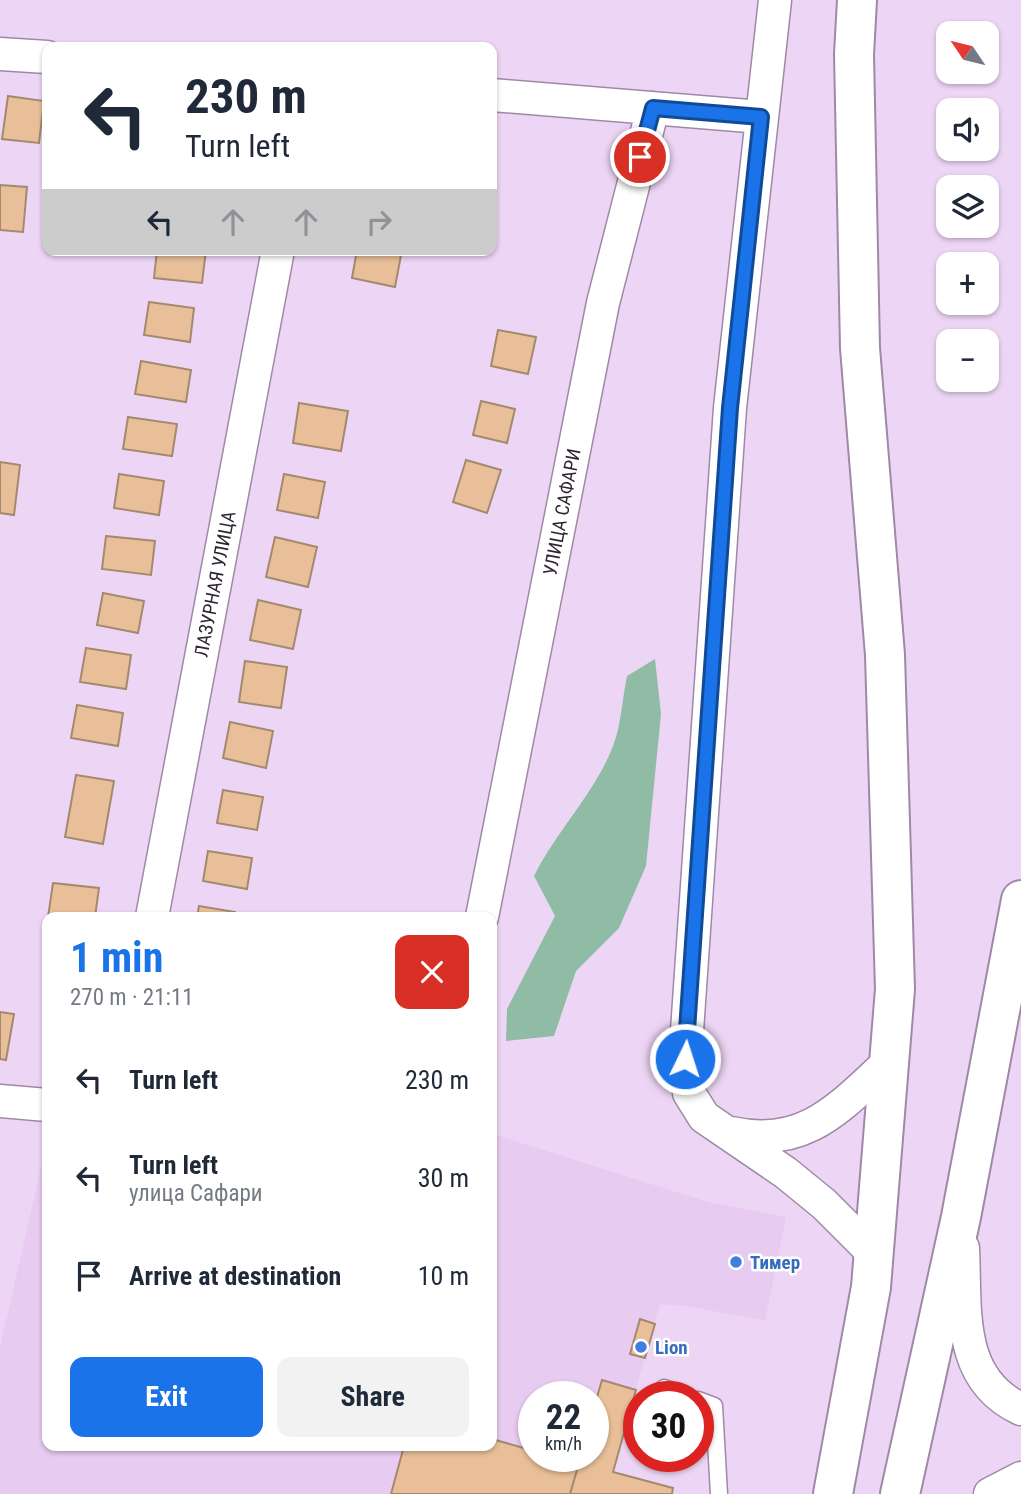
<!DOCTYPE html>
<html lang="en">
<head>
<meta charset="utf-8">
<style>
  body { margin:0; font-family:"Roboto Condensed",sans-serif; background:#f2f2f3; color:#1f2937; height:100vh; display:flex; flex-direction:column; font-size:26px; white-space:nowrap }
  * { box-sizing:border-box; margin:0 }
  p { font-size:23px; color:#747a83 }
  .icon { flex:none; width:38px; height:38px; fill:none; stroke:currentColor; stroke-width:2; stroke-linecap:round; stroke-linejoin:round }
  .map { position:relative; flex:1; overflow:hidden }
  .side { position:absolute; left:42px; top:912px; width:455px; height:539px; display:flex; flex-direction:column; background:#fff; border-radius:14px; box-shadow:0 2px 5px #0004 }
  .side>* { flex:none }
  .banner { position:absolute; left:42px; top:42px; width:455px; height:214px; border-radius:14px; box-shadow:0 2px 5px #0004; background:#fff; color:#1f2937; overflow:hidden }
  .needle { width:46px; rotate:305deg }
  .tools { position:absolute; left:936px; top:21px; display:grid; gap:14px }
  .tools a { display:grid; place-items:center; width:63px; height:63px; border-radius:14px; background:#fff; box-shadow:0 2px 5px #0004; font-size:35px }
  .speed { position:absolute; left:518px; top:1381px; display:flex; gap:14px; font-size:35px; font-weight:700; text-align:center }
  .speed>* { display:grid; place-content:center; width:91px; height:91px; border-radius:50%; background:#fff; box-shadow:0 2px 5px #0004; line-height:1 }
  .speed small { font-size:18px; font-weight:400 }
  .speed .limit { border:10px solid #d22; background:#fff; color:#111 }
  .pin { position:absolute; display:grid; place-items:center; width:60px; height:60px; color:#fff; margin:-30px; border:4px solid #fff; border-radius:50%; box-shadow:0 2px 7px #0007 }
  .me { position:absolute; width:77px; margin:-38px; rotate:4deg; stroke-linejoin:round; filter:drop-shadow(0 0 5px #0008) }
  .turn { display:flex; align-items:center; gap:24px; height:147px; padding:0 28px; font-size:32px }
  .turn .icon { width:91px; height:91px; stroke-width:2.5 }
  .turn b { display:block; font-size:49px; line-height:60px }
  .lanes { display:flex; align-items:center; height:66px; padding:0 28px; background:#0003; justify-content:center; gap:35px; direction:ltr }
  .lanes .off { opacity:.35 }
  .round { display:grid; place-items:center; flex:none; width:74px; height:74px; border-radius:14px; background:#f2f2f3 }
  .head { display:flex; align-items:center; justify-content:space-between; height:119px; padding:0 28px }
  h1 { font-size:42px; font-weight:700; line-height:52px; color:#1a73e8 }
  .primary-button { display:flex; gap:14px; margin-top:auto; padding:14px 28px }
  .primary-button a { flex:1; height:80px; border-radius:14px; background:#1a73e8; color:#fff; font-size:28px; font-weight:700; line-height:80px; text-align:center }
  .primary-button a+a { background:#f2f2f3; color:#1f2937 }
  ul { padding:0; list-style:none }
  li { display:flex; align-items:center; gap:21px; height:98px; padding:0 28px }
  li div { flex:1 }
  li b { display:block; font-size:26px }
  li em { font-style:normal }
  .map>svg:first-child { display:block }
</style>
</head>
<body>
<div class="map">
<svg width="1021" height="1494" viewBox="0 0 1021 1494">
  <rect width="100%" height="100%" fill="#edd6f5"/>
  <path fill="#e8cbf1" fill-rule="evenodd" d="M493,1134L708,1202L786,1217L765,1321L687,1306L660,1304L613,1471L673,1488L672,1494H0V1347L47,1142V1446H492ZM534,1396H593V1456H534Z"/>
  <path fill="#90bba5" d="M655,659L661,714L646,866L619,928L576,971L554,1036L506,1041L507,1009L555,916L534,876C556,832 592,796 611,751C621,729 622,700 627,676Z"/>
  <path fill="#e8bf98" stroke="#a4896f" stroke-width="2" d="M8,96L44,101L39,143L2,139Z
    M0,185L27,187L23,232L0,230Z
    M157,250H206L202,283L154,278Z
    M357,250H402L395,287L352,278Z
    M149,302L194,308L190,342L144,335Z
    M498,330L536,337L528,374L491,366Z
    M141,361L191,370L186,402L135,394Z
    M481,401L515,409L507,443L473,435Z
    M299,403L348,411L341,451L293,443Z
    M128,417L177,424L172,456L123,449Z
    M466,460L501,470L487,513L453,502Z
    M0,462L20,465L14,515L0,513Z
    M119,474L164,481L159,515L114,508Z
    M284,474L325,482L318,518L277,510Z
    M106,536L155,541L151,575L102,569Z
    M275,537L317,547L308,587L266,577Z
    M103,593L144,601L138,633L97,625Z
    M258,600L301,610L293,649L250,640Z
    M86,648L131,655L126,689L80,682Z
    M245,661L287,667L281,708L239,702Z
    M77,705L123,713L118,746L71,738Z
    M230,722L273,731L266,768L223,758Z
    M76,775L114,781L103,844L65,837Z
    M223,790L263,797L257,830L217,823Z
    M208,851L252,858L247,889L203,881Z
    M53,883L99,888L95,917H48Z
    M199,906L235,912L234,917H197Z
    M0,1012L14,1014L6,1060L0,1059Z
    M640,1319L655,1324L645,1358L630,1354Z
    M602,1380L636,1390L613,1472L673,1488L672,1494H570L581,1456H593V1411Z
    M492,1439L534,1451V1456H553L579,1463L570,1494H391L404,1446H492Z"/>
  <g fill="none" stroke-linecap="round" stroke-linejoin="round">
    <defs>
      <path id="service" d="M664,1388L687,1396
        M698,1400L714,1406L719,1494"/>
      <path id="minor" d="M775,0L730,408L685,1060L689,1093L704,1117L786,1173L824,1204L874,1254
        M0,54L47,57
        M492,95L761,117
        M152,917L278,250
        M482,917L603,303L653,108
        M0,1101L47,1105
        M731,1133C805,1149 839,1108 889,1062
        M963,1248C966,1309 956,1379 1021,1409
        M990,1494L1021,1478"/>
      <path id="secondary" d="M833,1494L871,1287L895,989L885,655L860,348L854,54L857,0
        M900,1494L961,1217L1021,900"/>
    </defs>
    <use href="#service" stroke="#9f89a6" stroke-width="19"/>
    <use href="#minor" stroke="#9f89a6" stroke-width="35"/>
    <use href="#secondary" stroke="#9f89a6" stroke-width="42"/>
    <use href="#service" stroke="#fff" stroke-width="16"/>
    <use href="#minor" stroke="#fff" stroke-width="32"/>
    <use href="#secondary" stroke="#fff" stroke-width="38"/>
  </g>
  <g fill="none" stroke-linecap="round" stroke-linejoin="round">
    <defs>
      <path id="route" d="M640,157L653,108L761,117L730,408L685,1059"/>
    </defs>
    <use href="#route" stroke="#114b97" stroke-width="18"/>
    <use href="#route" stroke="#1a73e8" stroke-width="12"/>
  </g>
  <g fill="#3f7fe0" stroke="#fff" stroke-width="2.5">
    <circle cx="736" cy="1262" r="7"/>
    <circle cx="641" cy="1347" r="7"/>
  </g>
  <g text-anchor="middle" dominant-baseline="central" stroke-width="5" stroke-linejoin="round" paint-order="stroke">
    <g font-size="19" fill="#2e2531" stroke="#fff">
      <text transform="translate(562 512) rotate(-79)">УЛИЦА САФАРИ</text>
      <text transform="translate(215 584) rotate(-79)">ЛАЗУРНАЯ УЛИЦА</text>
    </g>
    <g font-size="19" font-weight="bold" fill="#366cbe" stroke="#fff" text-anchor="start">
      <text x="750" y="1262">Тимер</text>
      <text x="655" y="1347">Lion</text>
    </g>
  </g>
</svg>
<div class="tools">
<a><svg class="needle" viewBox="-14 -14 28 28"><path d="M0-13l5 13h-10z" fill="#e53935"/><path d="M0 13l5-13h-10z" fill="#747a83"/></svg></a>
<a><svg class="icon" aria-label="sound" viewBox="0 0 24 24"><path d="M4 9h4l5-4v14l-5-4H4zM17 9q2 3 0 6"/></svg></a>
<a><svg class="icon" aria-label="layers" viewBox="0 0 24 24"><path d="M12 4l9 5-9 5-9-5zM3 14l9 5 9-5"/></svg></a>
<a>+</a>
<a>−</a>
</div>
<div class="speed"><div>22<small>km/h</small></div><div class="limit">30</div></div>
<div class="pin" style="left:640px;top:157px;background:#d93025"><svg class="icon" aria-label="arrive" viewBox="0 0 24 24"><path d="M6 21V4h12l-3 4 3 4H6"/></svg></div>
<svg class="me" style="left:685px;top:1059px" viewBox="-20 -20 40 40"><circle r="17" fill="#1a73e8" stroke="#fff" stroke-width="3"/><path d="M0-11L8 9 0 5-8 9z" fill="#fff"/></svg>
<div class="banner">
<div class="turn"><svg class="icon" aria-label="left" viewBox="0 0 24 24"><path d="M17 20v-9H6M10 6l-5 5 5 5"/></svg><div><b>230 m</b>Turn left</div></div>
<div class="lanes"><svg class="icon" aria-label="left" viewBox="0 0 24 24"><path d="M17 20v-9H6M10 6l-5 5 5 5"/></svg><svg class="icon off" aria-label="ahead" viewBox="0 0 24 24"><path d="M12 20V5M6 11l6-6 6 6"/></svg><svg class="icon off" aria-label="ahead" viewBox="0 0 24 24"><path d="M12 20V5M6 11l6-6 6 6"/></svg><svg class="icon off" aria-label="right" viewBox="0 0 24 24"><path d="M7 20v-9h11M14 6l5 5-5 5"/></svg></div>
</div>
<section class="side">
<div class="head"><div><h1>1 min</h1><p>270 m · 21:11</p></div><a class="round" style="background:#d93025;color:#fff"><svg class="icon" aria-label="close" viewBox="0 0 24 24"><path d="M6 6l12 12M18 6L6 18"/></svg></a></div>
<ul>
<li><svg class="icon" aria-label="left" viewBox="0 0 24 24"><path d="M17 20v-9H6M10 6l-5 5 5 5"/></svg><div><b>Turn left</b></div><em>230 m</em></li>
<li><svg class="icon" aria-label="left" viewBox="0 0 24 24"><path d="M17 20v-9H6M10 6l-5 5 5 5"/></svg><div><b>Turn left</b><p>улица Сафари</p></div><em>30 m</em></li>
<li><svg class="icon" aria-label="arrive" viewBox="0 0 24 24"><path d="M6 21V4h12l-3 4 3 4H6"/></svg><div><b>Arrive at destination</b></div><em>10 m</em></li>
</ul>
<div class="primary-button"><a>Exit</a><a>Share</a></div>
</section>
</div>
</body>
</html>
